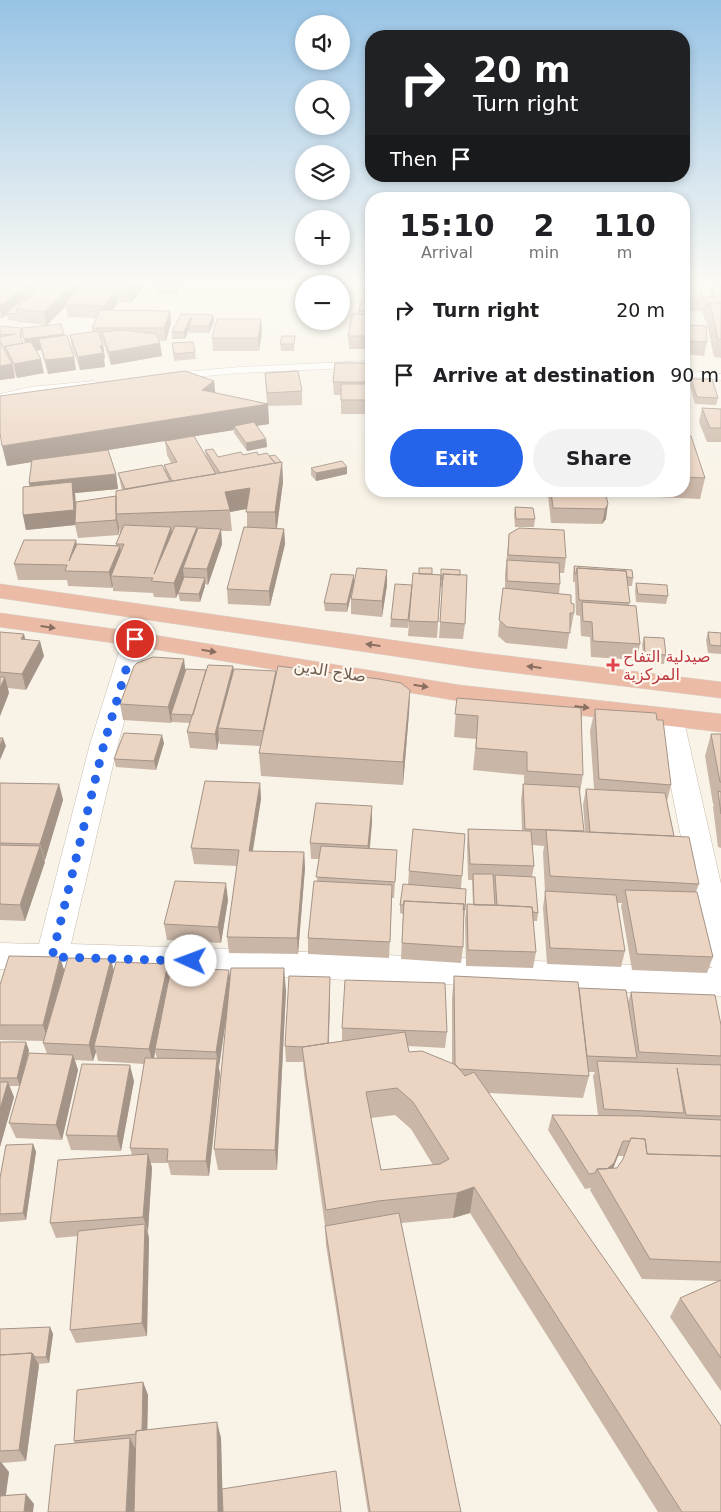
<!DOCTYPE html>
<html lang="en">
<head>
<meta charset="utf-8">
<style>
  body { margin:0; font-family:"DejaVu Sans","Noto Sans Arabic",sans-serif; background:#f2f2f2; color:#202124; height:100vh; display:flex; flex-direction:column; font-size:19px; white-space:nowrap }
  * { box-sizing:border-box; margin:0 }
  p { font-size:16px; color:#757577 }
  .icon { flex:none; width:28px; height:28px; fill:none; stroke:currentColor; stroke-width:2; stroke-linecap:round; stroke-linejoin:round }
  .map { position:relative; flex:1; overflow:hidden }
  .sheet { position:absolute; left:365px; top:192px; width:325px; height:305px; display:flex; flex-direction:column; background:#fff; border-radius:20px; box-shadow:0 2px 8px #0003 }
  .sheet>* { flex:none }
  .banner { position:absolute; left:365px; top:30px; width:325px; height:152px; border-radius:20px; box-shadow:0 2px 8px #0003; background:#202124; color:#fff; overflow:hidden }
  .buttons { position:absolute; left:295px; top:15px; display:grid; gap:10px }
  .buttons a { display:grid; place-items:center; width:55px; height:55px; border-radius:50%; background:#fff; box-shadow:0 2px 8px #0003; font-size:25px }
  .pin { position:absolute; display:grid; place-items:center; width:42px; height:42px; color:#fff; margin:-21px; border:2px solid #fff; border-radius:50%; box-shadow:0 1px 5px #0007 }
  .me { position:absolute; width:55px; margin:-28px; rotate:272deg; stroke-linejoin:round; filter:drop-shadow(0 0 4px #0008) }
  .turn { display:flex; align-items:center; gap:18px; height:105px; padding:0 25px; font-size:22px }
  .turn .icon { width:65px; height:65px; stroke-width:2.5 }
  .turn b { display:block; font-size:35px; line-height:42px }
  .then { display:flex; align-items:center; height:48px; padding:0 25px; background:#0003; gap:10px; font-size:19px }
  .eta { display:flex; justify-content:space-evenly; align-items:center; height:85px; text-align:center }
  .eta b { font-size:30px; font-weight:700; line-height:35px }
  .primary-button { display:flex; gap:10px; margin-top:auto; padding:10px 25px }
  .primary-button a { flex:1; height:58px; border-radius:30px; background:#2563eb; color:#fff; font-size:20px; font-weight:700; line-height:58px; text-align:center }
  .primary-button a+a { background:#f2f2f2; color:#202124 }
  ul { padding:0; list-style:none }
  li { display:flex; align-items:center; gap:15px; height:65px; padding:0 25px }
  li div { flex:1 }
  li b { display:block; font-size:19px }
  li em { font-style:normal }
  .map>svg:first-child { display:block }
</style>
</head>
<body>
<div class="map">
<svg width="721" height="1512" viewBox="0 0 721 1512">
  <rect width="100%" height="100%" fill="#f9f3e7"/>
  <g fill="none" stroke-linecap="round" stroke-linejoin="round">
    <defs>
      <path id="lane" d="M371,361V367L240,373L172,379L166,376L172,373L240,367Z
        M684,370L721,374V380L684,376Z
        M94,381L98,382L100,384L98,386L30,393L0,400V394L30,387Z"/>
      <path id="street" d="M135,632L144,634L147,639L118,744L71,944L231,949L713,968L709,966L705,957L657,717L661,711L670,708L679,711L683,717L721,884V996L231,975L0,969V943L39,944L90,744L123,639L126,634Z"/>
      <path id="highway" d="M0,584L475,652L721,682V698L475,668L0,598Z
        M0,613L135,632L459,685L721,714V732L459,701L135,646L0,627Z"/>
    </defs>
    <use href="#lane" stroke="#cabbaf" stroke-width="1"/>
    <use href="#street" stroke="#cabbaf" stroke-width="1"/>
    <use href="#highway" stroke="#d7d1ce" stroke-width="1"/>
    <use href="#lane" fill="#fff" fill-rule="evenodd"/>
    <use href="#street" fill="#fff" fill-rule="evenodd"/>
    <use href="#highway" fill="#ebbba6" fill-rule="evenodd"/>
  </g>
  <path fill="#cab6a7" fill-rule="evenodd" d="M0,284H78L79,285L145,284L131,303L118,302V303L113,310L170,311L171,323L166,341H159L162,356L111,365L104,345L103,341H101L103,345L105,358L104,359L105,367L80,370L72,348L70,335L93,332L92,328L96,318L68,317L66,306L47,325L18,322V321L8,320L7,315L2,318H0Z
    M177,284L178,291L175,295L156,294V287Z
    M287,284H304V312H296L295,299L297,288L287,287Z
    M371,284V349H349L348,336L359,311L361,302H363V296Z
    M711,284H721V358L714,357L706,320H705L702,310L705,297L708,298Z
    M684,286L704,299L701,311H684Z
    M181,314L213,315L214,322L209,333H189V329L185,339H172V332Z
    M261,319L262,332L259,351H213L212,338Z
    M684,325L707,342L704,356L684,354Z
    M0,326L22,335V340L23,343H25L22,328L64,336L74,357L76,370L48,374L41,350L36,351L44,373L17,378L14,372L15,378L0,380Z
    M295,336L294,351H281L280,344Z
    M172,343L195,352L196,359L174,361Z
    M371,363V414H341V395H334L333,382Z
    M265,373L302,391V405L268,406L269,424L256,426L266,439L267,447L247,451L234,433V430L194,436L206,457L205,450L218,457L258,455L269,456L281,462H282L283,482L277,528L284,529L285,544L270,606L228,604L227,589L247,527V509L230,512L232,531H221L222,544L208,585L205,584V586L200,602L180,601L178,593L180,589L176,598L154,597L153,593L113,591V586L112,588L68,586L67,580H18L14,564L77,545H116V544L120,535L119,528V535L78,538L75,525L26,530L23,515L30,486L29,483L31,462L7,466L214,381L215,393L267,404ZM165,441L167,455L171,463L164,465L165,470L118,473L122,490L116,496L76,509L75,493L118,489L116,474L108,450Z
    M691,379L718,398L716,405L695,404L690,386Z
    M702,408L721,409V442H707L699,422Z
    M684,421L688,436L705,478L700,499L633,496L631,491H684Z
    M347,467V474L316,481L311,475V468Z
    M548,491H605L606,519L602,524L551,523L548,495Z
    M515,507L535,519L534,527H515L514,515Z
    M509,534L566,558L564,573H559L560,584L559,594L571,603L574,613L571,629L570,628L567,649L506,643L498,636L503,588H505V575Z
    M574,566L633,578L632,586H628L629,605L640,644L637,660L591,657L590,637L581,636L580,616L576,615L575,582H573V574Z
    M387,570V585L382,617L351,614V599Z
    M432,574L441,575L465,624L463,639L439,638L443,587H441V580L437,638L408,636L409,621L408,628L390,627L391,619L412,585Z
    M354,575V583L347,612L325,611L324,603Z
    M636,583L668,596L666,604L636,602L635,591Z
    M0,632L26,640L44,656L26,690L8,688L9,693L0,716Z
    M708,632L721,633V654L708,653L706,640Z
    M644,637L666,655L664,664L644,662L642,645Z
    M233,666L234,671H276V676L410,690L409,713L403,785L261,776L259,753L260,746L220,744L219,740L217,750L190,748L187,732L190,723L172,722V720L171,723L123,720L120,704L186,669L206,670Z
    M457,698L583,775L580,792L584,832H585L583,805L586,789H594L590,731L595,709L671,785L667,801L674,836L699,884L696,892L713,957L707,973L632,970L621,906L622,903H617L625,951L621,967L547,964L543,908L545,892L543,853L544,846L532,845L534,866L532,877L538,913L537,921H533L536,952L533,968L466,966L465,920L467,904H473L472,880H468L467,845L468,829L522,831L521,800L523,784H524V775L473,770L476,739L454,737Z
    M711,734H721V848L718,847L713,807L714,804H713L705,756Z
    M164,743L156,770L116,767L114,759Z
    M0,783L59,784L63,800L45,860H44L45,862L25,921L0,920Z
    M260,783L261,799L253,851L304,852L305,868L298,954L229,953L227,937L237,866L194,864L191,848Z
    M372,822L370,849L396,866L394,898H392L389,958L308,954V938L317,881L319,859H311L310,843Z
    M409,871L462,876L461,888L465,910L464,919H463V947L461,963L401,959L403,914L400,913V905L408,884Z
    M228,900L221,943L167,940L164,924Z
    M60,957L64,970H114L170,973L230,978L286,991L277,1170H218L214,1149L227,1012L219,1067L220,1074L209,1176L171,1175L168,1163H151L152,1168L148,1231L149,1238L147,1336L76,1343L70,1330L78,1236L56,1238L50,1223L132,1155L130,1148L144,1064L98,1061L96,1052L93,1061L75,1060L78,1070L62,1140L16,1138L9,1123L20,1086H9L14,1097L0,1147V1042L29,1050L24,1073L47,1054L43,1043L44,1041L0,1040V985ZM155,1052L157,1058H154Z
    M454,976L579,988L628,1002L631,992L721,1025V1391L670,1317L680,1298L718,1281L642,1279L590,1190L591,1188L585,1189L548,1130L552,1115H598L593,1076L595,1072H588L589,1076L583,1098L489,1093L721,1512H658L470,1213L453,1218L401,1223L461,1512H368L326,1245L325,1226L304,1074L303,1062H286L285,1046L330,977V993L329,1043L342,1041V1028L447,1032L445,1048L408,1046L409,1052L452,1064V998ZM395,1115L411,1129L433,1165L381,1170L371,1118ZM618,1156H624L623,1159L617,1168H613Z
    M134,1081L121,1151L71,1150L66,1135Z
    M33,1144L36,1152L26,1220L0,1222V1178Z
    M50,1327L53,1334L49,1363L38,1364L39,1365L26,1461L2,1463L9,1472L6,1495L26,1494L34,1504L0,1512V1329Z
    M143,1382L148,1395L147,1430L221,1438L222,1489L75,1443L74,1441Z"/>
  <path fill="#a49488" d="M30,284H35L29,290L30,298L6,313L7,315L2,318L0,305Z
    M73,284H78L79,288L77,287L78,294L65,304L66,306L47,325L44,312Z
    M134,284H145L131,303L129,290Z
    M177,284L178,291L175,295L174,288Z
    M116,291L118,303L106,319L104,306Z
    M170,311L171,323L166,341L164,328Z
    M213,315L214,322L209,333V326Z
    M190,318L191,325L189,326V329L185,339L184,332Z
    M261,319L262,332L259,351L258,338Z
    M21,328L22,335L21,342L20,335Z
    M64,334L67,347L39,339L41,350L27,352L24,339Z
    M160,343L162,356L111,365L109,352Z
    M103,345L105,358L104,359L105,367L80,370L78,357L100,346Z
    M74,357L76,370L48,374L45,360Z
    M41,359L44,373L17,378L14,364Z
    M12,364L15,378L0,380V366Z
    M214,381L216,400L202,390Z
    M268,404L269,424L236,429L234,426V430L7,466L2,446Z
    M266,439L267,447L247,451L246,443Z
    M282,462L283,482L276,533L275,512L251,508L230,512V510H227L223,478Z
    M347,467V474L316,481V473Z
    M116,474L118,489L75,493L77,525V523H75V525L26,530L23,515L33,498L29,483Z
    M116,496V514L119,528V535L116,520Z
    M608,504L606,519L602,524L605,509Z
    M171,527L173,542L154,574Z
    M197,527L198,542L183,568L184,578L176,598L174,583Z
    M221,529L222,544L208,585L207,569Z
    M284,529L285,544L270,606L269,591Z
    M76,540L79,555L69,561Z
    M120,546L122,561L111,576L113,586L112,588L109,572Z
    M387,570V585L382,617V601Z
    M354,575V583L347,612V604Z
    M205,578V586L200,602L199,594Z
    M24,634L28,650L21,639Z
    M40,641L44,656L26,690L22,674Z
    M184,659L186,675L171,714L172,720L171,723L168,707Z
    M233,666L235,682L218,728L219,740L217,750L215,734Z
    M276,671L277,687L264,747L263,731Z
    M5,677L9,693L0,716V688Z
    M410,690L409,713L403,785V762Z
    M162,735L164,743L156,770L154,761Z
    M3,738L6,746L0,760V746Z
    M260,783L261,799L250,867L249,851Z
    M59,784L63,800L45,860L40,844Z
    M372,806V822L368,862V846Z
    M40,846L45,862L25,921L20,905Z
    M304,852L305,868L298,954L297,938Z
    M226,883L228,900L221,943L218,927Z
    M60,957L65,973L48,1041L43,1025Z
    M111,959L115,975L94,1046L96,1052L93,1061L89,1045Z
    M168,964L171,980L155,1049V1052L153,1065L149,1049Z
    M284,968L286,991L277,1170L275,1150Z
    M229,970L231,985L219,1067L216,1052Z
    M330,977V993L328,1063V1047Z
    M26,1042L29,1050L20,1086L17,1078Z
    M73,1055L78,1070L62,1140L56,1125Z
    M217,1059L220,1074L209,1176L206,1161Z
    M130,1065L134,1081L121,1151L117,1136Z
    M8,1082L14,1097L0,1147V1109Z
    M623,1141L618,1156L610,1177L603,1172Z
    M33,1144L36,1152L26,1220L23,1213Z
    M148,1154L152,1168L148,1231L143,1217Z
    M474,1187L470,1213L453,1218L457,1193Z
    M145,1224L149,1238L147,1336L142,1323Z
    M50,1327L53,1334L49,1363L46,1357Z
    M32,1353L39,1365L26,1461L19,1450Z
    M143,1382L148,1395L147,1445L142,1433Z
    M217,1422L221,1438L223,1512H218Z
    M130,1438L138,1454L135,1512H126Z
    M0,1461L9,1472L4,1506L0,1501Z
    M26,1494L34,1504L33,1512H24Z"/>
  <path fill="#ebd4c2" stroke="#a49488" fill-rule="evenodd" d="M0,284H30L0,305Z
    M35,284H73L44,312L16,309L37,291L29,290Z
    M80,284H134L129,290L77,287Z
    M158,284H177L174,288L156,287Z
    M297,284H304V299H295Z
    M365,284H371V295L363,296Z
    M711,284H721V303L710,302L708,307L705,297L714,298Z
    M684,286H700L704,299L684,298Z
    M78,289L116,291L104,306L65,304Z
    M22,300H26L16,309L17,314L6,313Z
    M361,302H371V311L359,310Z
    M710,302L721,303V339H718Z
    M100,310L170,311L164,328H92Z
    M358,311H371V314H358Z
    M181,314L213,315L209,326H189L192,318H190L184,332H172Z
    M352,314H371V336H348Z
    M217,319H261L258,338H212Z
    M61,324L64,334L24,339L22,328Z
    M684,325L706,326L707,342L684,341Z
    M0,326L21,328L20,335L23,343L3,347L0,341V337L15,334L0,335Z
    M123,330L156,334L160,343L109,352L102,332Z
    M98,331L103,345L100,346L103,353L78,357L70,335Z
    M67,335L74,357L45,360L39,339Z
    M282,336H295L294,344H280Z
    M0,341L12,364L0,366Z
    M31,342L41,359L14,364L5,346Z
    M193,342L195,352L174,354L172,343Z
    M335,363H371V382H333Z
    M185,371L214,381L202,390L268,404L2,446L0,433V396Z
    M298,371L302,391L267,393L265,373Z
    M691,379H712L718,398L697,397Z
    M341,384H371V400H341Z
    M702,408L721,409V428H710Z
    M684,421L688,436L684,435Z
    M254,422L266,439L246,443L234,426Z
    M684,435L691,436L705,478L684,477Z
    M194,436L216,474L172,481L164,465L177,462L165,441Z
    M213,449L218,457L241,452L243,455L257,452L258,455L267,453L275,463L220,473L205,450Z
    M108,450L116,474L29,483L32,460Z
    M275,455L281,462L275,463L269,456Z
    M342,461L347,467L316,473L311,468Z
    M282,462L275,512H246L250,488L225,492L230,510L116,514V491Z
    M162,465L170,481L125,489L118,473Z
    M72,482L74,510L23,515V487Z
    M551,491H605L608,504L605,509L553,508Z
    M116,496V520L75,523L76,502Z
    M515,507L533,508L535,519H516Z
    M124,525L171,527L154,574L175,526L197,527L174,583L151,581L153,578L111,576L124,544H116Z
    M244,527L284,529L269,591L227,589Z
    M198,528L221,529L207,569L183,568Z
    M519,528L564,530L566,558L508,555L509,534Z
    M24,540H76L69,561L77,544L120,546L109,572L65,571L67,565L14,564Z
    M507,560L559,563L560,584L507,581Z
    M574,566L632,570L633,578L627,577L626,571L577,568L576,574H575Z
    M357,568L387,570L382,601L351,599Z
    M419,568H432V574H419Z
    M577,568L626,571L630,603L579,600Z
    M441,569L460,570V575L443,574V579H441Z
    M413,573L441,575L438,622L409,621Z
    M331,574L354,575L347,604L324,603Z
    M443,574L467,575L465,624L440,622Z
    M184,577L205,578L199,594L178,593Z
    M636,583L667,585L668,596L638,594Z
    M395,584L412,585L408,620L391,619Z
    M503,588L571,595V603L574,604V613H570V633L507,627L499,620Z
    M582,602L636,606L640,644L593,641L592,622L583,621Z
    M0,632L24,634L21,639L40,641L22,674L0,672Z
    M708,632L721,633V646L710,645Z
    M644,637L664,638L666,655L645,654Z
    M153,657L184,659L168,707L120,704L134,666L137,663Z
    M208,665L233,666L215,734L187,732Z
    M278,666L379,679L401,683L410,690L403,762L259,753Z
    M186,669L206,670L193,715L171,714Z
    M234,669L276,671L263,731L218,728Z
    M0,677H5L0,688Z
    M457,698L581,708L583,775L527,771V752L476,748L478,716L455,714Z
    M595,709L656,713L657,720H663L671,785L599,779Z
    M124,733L162,735L154,761L114,759Z
    M711,734H721V782H720Z
    M0,738H3L0,746Z
    M205,781L260,783L249,851L304,852L297,938L227,937L239,850L191,848Z
    M0,783L59,784L40,844L0,843Z
    M523,784L579,787L584,831L525,829Z
    M586,789L665,793L674,836L590,832Z
    M718,791L721,792V814Z
    M316,803L372,806L368,846L310,843Z
    M413,829L465,834L462,876L409,871Z
    M468,829L531,831L534,866L470,864Z
    M546,830L689,837L699,884L550,876Z
    M0,845L40,846L20,905L0,904Z
    M321,846L397,850L395,882L316,877Z
    M473,874H493L495,905H474Z
    M495,875L535,877L538,913L533,912L532,907L497,905Z
    M175,881L226,883L218,927L164,924Z
    M314,881L392,885L390,942L308,938Z
    M403,884L466,889L465,910H463L464,904L404,901V905H400Z
    M625,890L697,892L713,957L637,954Z
    M545,891L616,895L625,951L550,948Z
    M404,901L464,904L463,947L402,943Z
    M467,904L532,907L536,952L468,950Z
    M9,956L60,957L43,1025H0V985Z
    M68,958L111,959L89,1045L43,1043Z
    M116,962L168,964L149,1049L94,1046Z
    M171,968L229,970L216,1052L155,1049Z
    M231,968H284L275,1150L214,1149Z
    M289,976L330,977L328,1043L303,1047L285,1046Z
    M454,976L578,982L589,1076L459,1069L455,1065Z
    M345,980L445,983L447,1032L342,1028Z
    M579,988L626,990L637,1058L587,1056Z
    M631,992L715,995L721,1025V1056L639,1052Z
    M405,1032L409,1052L422,1051L456,1065L465,1076L474,1072L721,1426V1512H682L474,1187L457,1193L378,1201L326,1210L302,1047ZM397,1088L413,1102L449,1159L440,1164L381,1170L366,1092Z
    M0,1042H26L17,1078H0Z
    M29,1053L73,1055L56,1125L9,1123Z
    M145,1058L217,1059L206,1161H167L168,1149L130,1148Z
    M597,1061L721,1065V1116L686,1115L677,1068L684,1113L604,1109Z
    M82,1064L130,1065L117,1136L66,1135Z
    M0,1082H8L0,1109Z
    M552,1115L639,1116L721,1120V1156L647,1154L645,1139L631,1138L630,1141H623L614,1163L607,1169H597L595,1173L589,1174Z
    M631,1138L645,1139L647,1154L721,1156V1262L650,1259L597,1169L617,1168L623,1159Z
    M33,1144L23,1213L0,1214V1178L6,1145Z
    M148,1154L143,1217L50,1223L58,1160Z
    M399,1213L461,1512H370L325,1226Z
    M145,1224L142,1323L70,1330L78,1231Z
    M721,1280V1358L680,1298Z
    M50,1327L46,1357H35L32,1353L0,1355V1329Z
    M32,1353L19,1450L0,1451V1355Z
    M143,1382L142,1430L136,1431V1434L74,1441L77,1390Z
    M217,1422L218,1512H134L136,1431Z
    M130,1438L126,1512H48L55,1445Z
    M336,1471L341,1512H223L222,1489Z
    M26,1494L24,1512H0V1496Z"/>
  <defs><path id="oneway-solid" d="M-6-.8H1V-3.2L6.5 0L1 3.2V.8H-6Z" transform="scale(1.25)"/></defs>
  <g fill="#896f60">
    <use href="#oneway-solid" transform="translate(48 627) rotate(8)"/>
    <use href="#oneway-solid" transform="translate(373 645) rotate(-172)"/>
    <use href="#oneway-solid" transform="translate(209 651) rotate(9)"/>
    <use href="#oneway-solid" transform="translate(534 667) rotate(-173)"/>
    <use href="#oneway-solid" transform="translate(421 686) rotate(9)"/>
    <use href="#oneway-solid" transform="translate(582 707) rotate(7)"/>
  </g>
  <linearGradient id="sky" x2="0" y2="1"><stop stop-color="#97c3e5"/><stop offset="0.57" stop-color="#fcfaf4"/><stop offset="1" stop-color="#fcfaf4" stop-opacity="0"/></linearGradient>
  <rect width="721" height="496" fill="url(#sky)"/>
  <g fill="none" stroke-linecap="round" stroke-linejoin="round">
    <path stroke="#2563eb" stroke-width="9" stroke-dasharray="0 16.2" d="M135,639L104,744L52,957L191,961"/>
  </g>
  <path fill="#e0444e" stroke="#fdf7ed" stroke-width="2" d="M610.5 657.5h5v5h5v5h-5v5h-5v-5h-5v-5h5z"/>
  <g text-anchor="middle" dominant-baseline="central" stroke-width="4.5" stroke-linejoin="round" paint-order="stroke">
    <g font-size="16" fill="#be3a42" stroke="#fdf7ed" text-anchor="start">
      <text x="623" y="656">صيدلية التفاح<tspan x="623" dy="18">المركزية</tspan></text>
    </g>
    <g font-size="16" fill="#705c4f" stroke="#fdf7ed">
      <text transform="translate(330 671) rotate(9)">صلاح الدين</text>
    </g>
  </g>
</svg>
<div class="buttons">
<a><svg class="icon" aria-label="sound" viewBox="0 0 24 24"><path d="M4 9h4l5-4v14l-5-4H4zM17 9q2 3 0 6"/></svg></a>
<a><svg class="icon" aria-label="search" viewBox="0 0 24 24"><circle cx="10" cy="10" r="6"/><path d="M15 15l6 6"/></svg></a>
<a><svg class="icon" aria-label="layers" viewBox="0 0 24 24"><path d="M12 4l9 5-9 5-9-5zM3 14l9 5 9-5"/></svg></a>
<a>+</a>
<a>−</a>
</div>
<div class="pin" style="left:135px;top:639px;background:#d93025"><svg class="icon" aria-label="arrive" viewBox="0 0 24 24"><path d="M6 21V4h12l-3 4 3 4H6"/></svg></div>
<svg class="me" style="left:191px;top:961px" viewBox="-20 -20 40 40"><circle r="19" fill="#fff"/><path d="M0-13L10 11 0 6-10 11z" fill="#2563eb"/></svg>
<div class="banner">
<div class="turn"><svg class="icon" aria-label="right" viewBox="0 0 24 24"><path d="M7 20v-9h11M14 6l5 5-5 5"/></svg><div><b>20 m</b>Turn right</div></div>
<div class="then">Then<svg class="icon" aria-label="arrive" viewBox="0 0 24 24"><path d="M6 21V4h12l-3 4 3 4H6"/></svg></div>
</div>
<section class="sheet">
<div class="eta">
<div><b>15:10</b><p>Arrival</p></div>
<div><b>2</b><p>min</p></div>
<div><b>110</b><p>m</p></div>
</div>
<ul>
<li><svg class="icon" aria-label="right" viewBox="0 0 24 24"><path d="M7 20v-9h11M14 6l5 5-5 5"/></svg><div><b>Turn right</b></div><em>20 m</em></li>
<li><svg class="icon" aria-label="arrive" viewBox="0 0 24 24"><path d="M6 21V4h12l-3 4 3 4H6"/></svg><div><b>Arrive at destination</b></div><em>90 m</em></li>
</ul>
<div class="primary-button"><a>Exit</a><a>Share</a></div>
</section>
</div>
</body>
</html>
